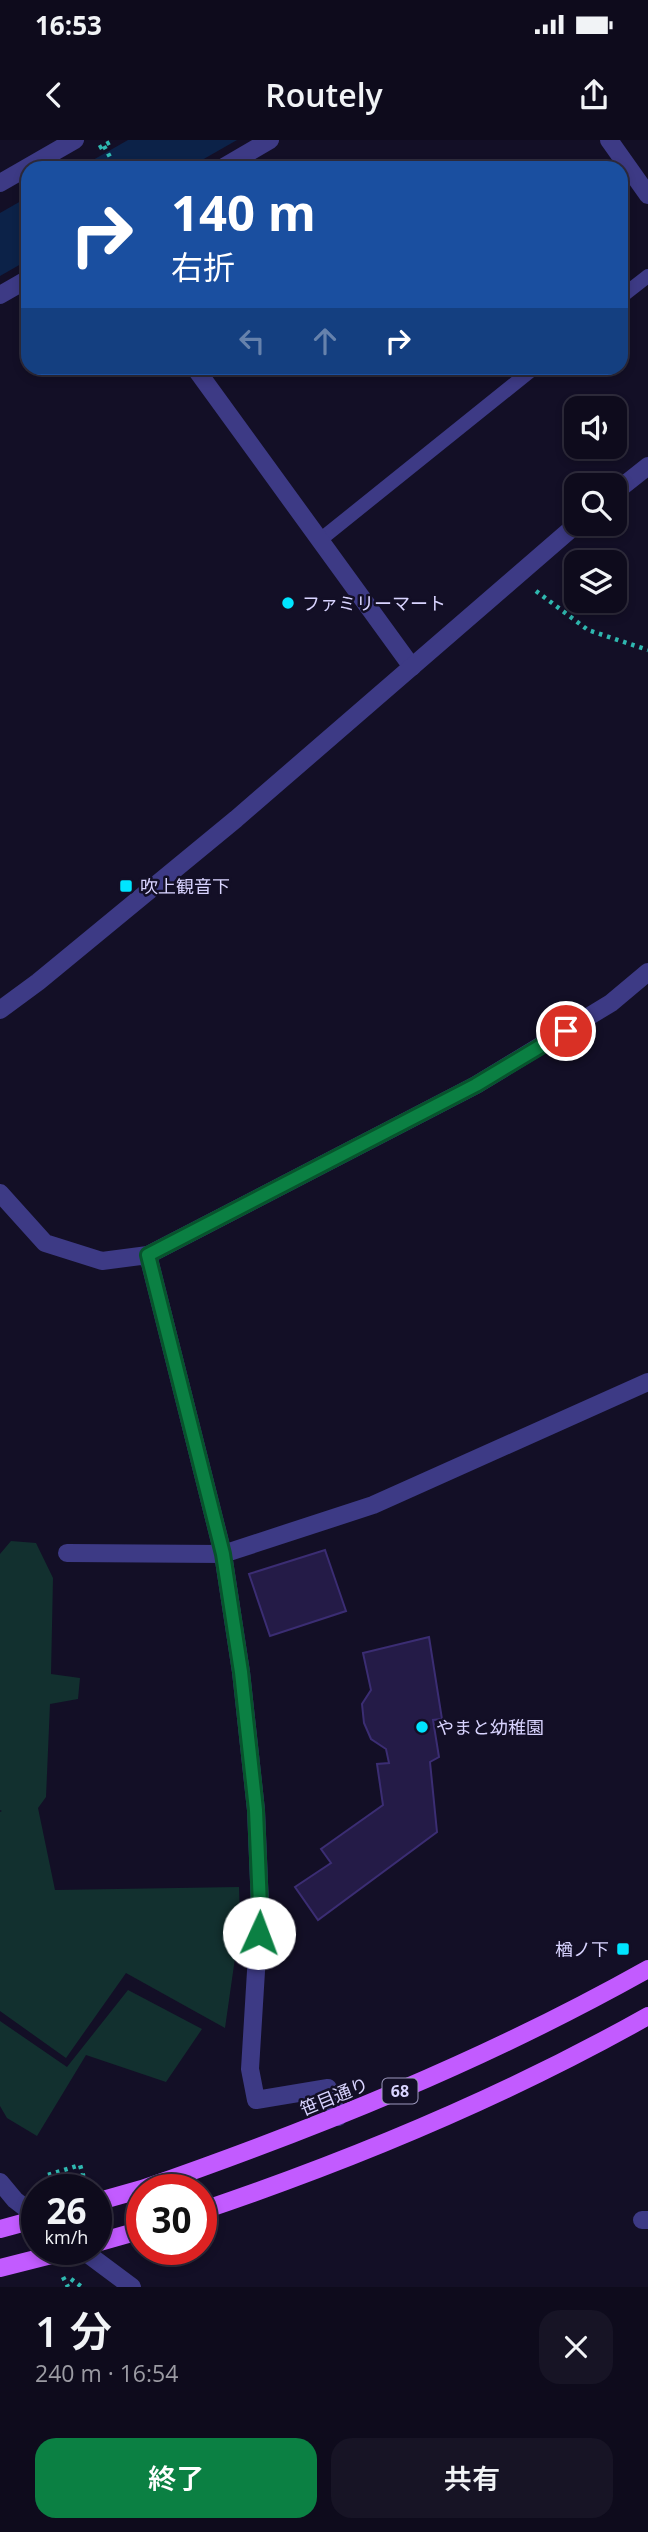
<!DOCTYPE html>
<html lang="ja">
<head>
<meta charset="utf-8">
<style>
  body { margin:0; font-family:"Open Sans","Noto Sans JP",sans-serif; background:#171425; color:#f1f3f6; height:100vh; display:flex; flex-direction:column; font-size:26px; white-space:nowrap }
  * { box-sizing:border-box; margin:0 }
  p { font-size:23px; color:#9b9ba3 }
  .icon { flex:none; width:38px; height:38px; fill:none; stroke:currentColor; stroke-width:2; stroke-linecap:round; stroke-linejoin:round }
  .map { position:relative; height:2147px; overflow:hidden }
  .drawer { display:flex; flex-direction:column; background:#0e0b1c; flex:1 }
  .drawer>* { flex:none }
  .top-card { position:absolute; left:21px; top:21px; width:607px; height:214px; border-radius:21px; box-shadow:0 4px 10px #0003,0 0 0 2px #2e2b3b; background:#1a4fa0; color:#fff; overflow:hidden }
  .controls { position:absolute; left:564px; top:256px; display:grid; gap:14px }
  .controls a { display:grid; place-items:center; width:63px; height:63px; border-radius:14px; background:#0e0b1c; box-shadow:0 4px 10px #0003,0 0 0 2px #2e2b3b; font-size:35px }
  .speed { position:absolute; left:21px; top:2034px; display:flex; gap:14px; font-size:35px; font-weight:700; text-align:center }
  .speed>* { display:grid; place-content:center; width:91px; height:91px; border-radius:50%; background:#0e0b1c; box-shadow:0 4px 10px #0003,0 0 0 2px #2e2b3b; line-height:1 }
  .speed small { font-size:18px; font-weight:400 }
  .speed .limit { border:10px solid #d22; background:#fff; color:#111 }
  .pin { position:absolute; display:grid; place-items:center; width:60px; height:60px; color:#fff; margin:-30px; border:4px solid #fff; border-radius:50%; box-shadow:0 2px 7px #0007 }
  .me { position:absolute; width:77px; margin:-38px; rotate:2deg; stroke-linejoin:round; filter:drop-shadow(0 0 5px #0008) }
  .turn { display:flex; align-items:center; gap:24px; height:147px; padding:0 35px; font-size:32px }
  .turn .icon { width:91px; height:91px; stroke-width:2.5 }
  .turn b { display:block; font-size:49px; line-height:60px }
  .lanes { display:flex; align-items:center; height:66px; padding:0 35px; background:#0003; justify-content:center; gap:35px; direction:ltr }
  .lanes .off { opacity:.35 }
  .round { display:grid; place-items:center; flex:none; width:74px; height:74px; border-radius:21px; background:#171425 }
  .summary { display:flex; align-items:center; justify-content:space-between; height:119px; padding:0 35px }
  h1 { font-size:42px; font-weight:600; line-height:52px }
  .cta { display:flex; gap:14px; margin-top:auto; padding:14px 35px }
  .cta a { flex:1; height:80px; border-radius:21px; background:#0b8043; color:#fff; font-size:28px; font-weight:600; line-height:80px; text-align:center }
  .cta a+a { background:#171425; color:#f1f3f6 }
  .status { display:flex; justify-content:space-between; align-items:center; height:49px; padding:0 35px; background:#0e0b1c; direction:ltr }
  .status svg { height:19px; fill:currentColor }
  header { display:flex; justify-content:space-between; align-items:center; height:91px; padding:0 35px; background:#0e0b1c; font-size:32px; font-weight:600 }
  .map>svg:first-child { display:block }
</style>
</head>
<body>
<div class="status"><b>16:53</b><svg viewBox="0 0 49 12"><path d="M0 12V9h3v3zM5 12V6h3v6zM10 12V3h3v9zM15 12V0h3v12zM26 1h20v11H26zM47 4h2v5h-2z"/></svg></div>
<header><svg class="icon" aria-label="back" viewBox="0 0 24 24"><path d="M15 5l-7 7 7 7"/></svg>Routely<svg class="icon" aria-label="share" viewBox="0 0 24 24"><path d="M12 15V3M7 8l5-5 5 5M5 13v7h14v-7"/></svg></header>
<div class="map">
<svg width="648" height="2147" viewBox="0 0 648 2147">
  <rect width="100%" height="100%" fill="#130f26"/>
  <path fill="#12302f" d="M11,1401L36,1403L53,1438L51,1534L80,1538L78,1559L50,1564L46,1657L38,1668L55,1750L239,1747L240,1783L225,1888L126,1833L66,1918L0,1871V1672L2,1671L0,1670V1414Z
    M128,1850L202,1889L166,1942L86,1915L37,1996L7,1978L0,1966V1881L67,1927Z"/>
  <path fill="#0c2248" d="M128,0H237L188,28H79Z
    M28,57V120L0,136V73Z"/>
  <path fill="#241b47" stroke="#3b2d73" stroke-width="2" d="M325,1410L346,1471L270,1496L249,1434Z
    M429,1497L442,1579L433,1580L439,1617L430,1622L437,1692L318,1780L295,1747L331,1723L321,1709L383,1665L377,1624L389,1623L386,1609L371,1599L364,1583L362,1564L371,1550L363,1513Z"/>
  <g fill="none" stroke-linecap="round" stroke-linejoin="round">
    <path stroke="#2fb8b0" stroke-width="4.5" stroke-dasharray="3.5 5" stroke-linecap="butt" d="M104,6L116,28
      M99,8L114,0
      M536,451L588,490L648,510
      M48,2035L80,2025L83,2035L51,2045L52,2049
      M63,2137L68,2147
      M71,2139L82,2147"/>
    <path stroke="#3d3a85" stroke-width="14" d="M621,157L648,136
      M320,400L534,228"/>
    <path stroke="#3d3a85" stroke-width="18" d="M609,0L648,55
      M222,28L270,0
      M0,43L75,0
      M0,155L28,139
      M195,228L412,527
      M0,1053L45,1103L102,1121L148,1115L476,945L611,863L648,832
      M148,1115L223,1414L241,1532L256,1670L260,1766L250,1929L256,1960L328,1948L338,1977
      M67,1413L223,1414L373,1365L648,1242
      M642,2080H648"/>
    <path stroke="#3d3a85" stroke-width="18" d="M614,353L648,326
      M0,870L38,842L236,679L578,383
      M0,2042L15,2060L37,2077
      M81,2109L132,2147"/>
    <path stroke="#c25bff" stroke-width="18" d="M142,2049C317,1988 486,1920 648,1829
      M96,2062L142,2049
      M201,2071C355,2019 506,1956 648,1876
      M0,2089L37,2079
      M96,2103L142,2090
      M0,2128L75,2109"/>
  </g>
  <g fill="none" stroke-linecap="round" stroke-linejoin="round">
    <defs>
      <path id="route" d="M259,1793L260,1766L256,1670L241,1532L223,1414L148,1115L476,945L566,891"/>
    </defs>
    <use href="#route" stroke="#07532c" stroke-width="18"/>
    <use href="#route" stroke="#0b8043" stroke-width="12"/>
  </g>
  <g fill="#00e5ff" stroke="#130f26" stroke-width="2.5">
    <circle cx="288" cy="463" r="7"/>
    <rect x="119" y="739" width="14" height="14" rx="3.5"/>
    <circle cx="422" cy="1587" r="7"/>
    <rect x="616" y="1802" width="14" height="14" rx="3.5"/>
  </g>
  <g text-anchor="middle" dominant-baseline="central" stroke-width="5" stroke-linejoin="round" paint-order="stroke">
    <rect fill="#130f26" stroke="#9e99be" stroke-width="2" x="382.5" y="1938.5" width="35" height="25" rx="5"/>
    <g font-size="16" font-weight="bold" fill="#d9d4ff">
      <text x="400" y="1951">68</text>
    </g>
    <g font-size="18" fill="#d9d4ff" stroke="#130f26" text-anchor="start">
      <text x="302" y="463">ファミリーマート</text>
      <text x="140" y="746">吹上観音下</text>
      <text x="436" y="1587">やまと幼稚園</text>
      <text x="609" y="1809" text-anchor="end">楢ノ下</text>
    </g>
    <g font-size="18" fill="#d9d4ff" stroke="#130f26">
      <text transform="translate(334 1956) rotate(-22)">笹目通り</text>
    </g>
  </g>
</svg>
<div class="controls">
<a><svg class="icon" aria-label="sound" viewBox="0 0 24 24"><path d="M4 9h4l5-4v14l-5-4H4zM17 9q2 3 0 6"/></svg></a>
<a><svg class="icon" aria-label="search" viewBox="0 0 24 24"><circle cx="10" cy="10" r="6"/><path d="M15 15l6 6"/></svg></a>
<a><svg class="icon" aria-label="layers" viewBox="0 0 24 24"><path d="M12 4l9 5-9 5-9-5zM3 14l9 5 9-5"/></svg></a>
</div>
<div class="speed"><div>26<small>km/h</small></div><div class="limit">30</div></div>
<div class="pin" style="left:566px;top:891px;background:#d93025"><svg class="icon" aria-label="arrive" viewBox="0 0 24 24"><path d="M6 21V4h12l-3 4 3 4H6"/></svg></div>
<svg class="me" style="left:259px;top:1793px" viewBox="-20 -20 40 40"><circle r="19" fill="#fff"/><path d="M0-13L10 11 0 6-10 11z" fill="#0b8043"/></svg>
<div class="top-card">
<div class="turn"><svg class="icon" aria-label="right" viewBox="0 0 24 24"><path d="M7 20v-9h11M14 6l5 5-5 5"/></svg><div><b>140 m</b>右折</div></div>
<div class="lanes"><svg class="icon off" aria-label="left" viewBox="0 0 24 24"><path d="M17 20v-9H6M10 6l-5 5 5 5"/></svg><svg class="icon off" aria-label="ahead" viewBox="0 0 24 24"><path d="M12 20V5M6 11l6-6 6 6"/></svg><svg class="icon" aria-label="right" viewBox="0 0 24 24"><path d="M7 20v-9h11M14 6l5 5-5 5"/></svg></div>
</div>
</div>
<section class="drawer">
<div class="summary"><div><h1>1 分</h1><p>240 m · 16:54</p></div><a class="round"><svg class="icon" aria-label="close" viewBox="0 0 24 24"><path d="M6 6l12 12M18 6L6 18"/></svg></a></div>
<div class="cta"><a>終了</a><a>共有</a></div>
</section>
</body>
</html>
